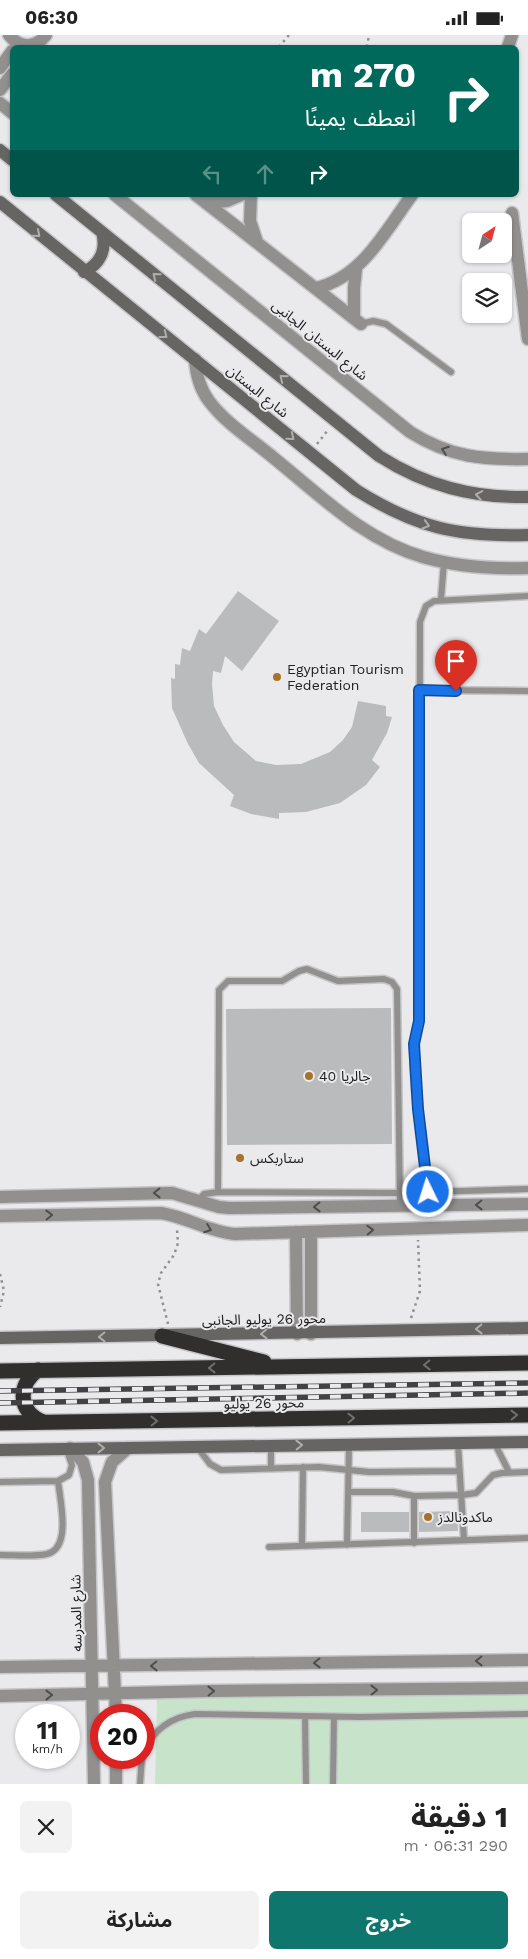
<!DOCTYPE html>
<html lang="ar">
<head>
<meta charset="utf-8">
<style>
  body { margin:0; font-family:"Work Sans","Noto Sans Arabic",sans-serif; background:#f2f2f2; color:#222; direction:rtl; height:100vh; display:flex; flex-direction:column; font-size:19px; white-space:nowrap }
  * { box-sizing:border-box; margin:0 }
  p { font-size:16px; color:#767676 }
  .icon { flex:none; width:28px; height:28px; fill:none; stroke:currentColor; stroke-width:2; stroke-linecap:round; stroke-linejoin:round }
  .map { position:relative; height:1749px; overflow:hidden; direction:ltr }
  .details { display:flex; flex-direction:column; background:#fff; flex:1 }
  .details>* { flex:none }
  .guide { position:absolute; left:10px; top:10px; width:509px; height:152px; border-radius:8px; box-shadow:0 1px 4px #0004; direction:rtl; background:#00695c; color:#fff; overflow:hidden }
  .needle { width:32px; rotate:36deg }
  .tools { position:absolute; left:462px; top:178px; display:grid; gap:10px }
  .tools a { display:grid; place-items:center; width:50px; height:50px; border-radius:8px; background:#fff; box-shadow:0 1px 4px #0004; font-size:25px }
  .speed { position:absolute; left:15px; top:1669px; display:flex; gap:10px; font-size:25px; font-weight:700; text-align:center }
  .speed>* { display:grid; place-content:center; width:65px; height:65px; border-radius:50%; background:#fff; box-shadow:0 1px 4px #0004; line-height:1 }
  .speed small { font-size:12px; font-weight:400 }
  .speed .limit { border:8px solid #d22; background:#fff; color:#111 }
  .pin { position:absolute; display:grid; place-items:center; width:42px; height:42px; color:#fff; margin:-51px -21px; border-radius:50% 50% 50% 0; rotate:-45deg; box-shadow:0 0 5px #0007 }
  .pin .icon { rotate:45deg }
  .me { position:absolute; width:55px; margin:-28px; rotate:356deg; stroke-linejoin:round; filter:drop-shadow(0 0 4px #0008) }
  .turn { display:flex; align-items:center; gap:18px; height:105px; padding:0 20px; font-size:22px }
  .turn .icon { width:65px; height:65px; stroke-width:2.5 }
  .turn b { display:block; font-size:35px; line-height:42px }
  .lanes { display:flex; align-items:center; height:48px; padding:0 20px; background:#0003; justify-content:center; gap:25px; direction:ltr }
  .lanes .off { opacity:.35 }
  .round { display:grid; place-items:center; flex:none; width:52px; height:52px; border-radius:8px; background:#f2f2f2 }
  .headline { display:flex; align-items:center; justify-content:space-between; height:85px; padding:0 20px }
  h1 { font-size:30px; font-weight:700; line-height:38px }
  .cta { display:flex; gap:10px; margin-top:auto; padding:10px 20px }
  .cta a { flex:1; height:58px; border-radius:8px; background:#0f766e; color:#fff; font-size:20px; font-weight:700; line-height:58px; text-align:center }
  .cta a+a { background:#f2f2f2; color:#222 }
  .status { display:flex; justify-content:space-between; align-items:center; height:35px; padding:0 25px; background:#fff; direction:ltr }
  .status svg { height:14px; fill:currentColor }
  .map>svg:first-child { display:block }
</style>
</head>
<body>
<div class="status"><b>06:30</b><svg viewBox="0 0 49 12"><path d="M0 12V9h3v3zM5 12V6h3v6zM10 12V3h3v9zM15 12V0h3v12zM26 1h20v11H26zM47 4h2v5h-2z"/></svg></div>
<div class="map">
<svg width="528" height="1749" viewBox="0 0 528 1749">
  <rect width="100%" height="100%" fill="#eaeaed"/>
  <path fill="#c7e4ca" d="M528,1658V1749H155L157,1663Z"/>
  <path fill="#babbbd" d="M238,556L279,586L242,636L225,621L221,638L213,636L212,649L214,671L223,690L234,707L256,726L276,730L301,729L330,717L343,705L352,692L358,666L386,671V681L392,682L387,698L372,725L380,732L366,750L340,768L306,777L279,778V784L251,779L230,771L234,760L199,728L188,709L172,673L171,643L175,644V629L180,630L182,613L190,616L199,594L206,599Z
    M391,973L392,1109L227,1110L226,974Z
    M457,1476L458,1496L419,1497V1477Z
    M361,1477H409V1497H361Z"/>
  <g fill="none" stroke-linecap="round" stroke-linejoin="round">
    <defs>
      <path id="lane" d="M361,289L373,286L386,289L451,337
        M441,564L444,527
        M419,655L528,656
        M218,1157L219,955L228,946H282L299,936L307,934L338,946L384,944L392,947L397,954L400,1171
        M198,1166L204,1159L218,1157L400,1158L528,1154
        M428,1171C426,1117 411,1063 414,1009C414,1001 418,994 419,986L420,587L426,571L434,566L528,561
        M494,1407L509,1437
        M458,1409L464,1505
        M271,1411V1433
        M198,1413L210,1429L221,1435L319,1432L369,1437L459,1436
        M0,1447L58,1446L69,1440L72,1430L66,1413
        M349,1457H393L414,1461L462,1460L476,1458L493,1440L502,1438L528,1437
        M414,1461V1508
        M347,1510L349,1410
        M302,1511L303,1432
        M269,1512L528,1503
        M0,1520C15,1520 32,1522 47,1519C72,1513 60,1465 58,1446
        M305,1681L306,1749
        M144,1716C154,1694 172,1682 195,1679L360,1682L528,1679
        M140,1749L142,1722
        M333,1749L334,1682"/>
      <path id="street" d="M9,0C19,13 35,14 46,0
        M508,12L512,0
        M0,33L12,16
        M0,55L12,39
        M0,68L12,78
        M115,160L410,397C450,422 482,425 528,424
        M196,160L361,289
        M251,160L250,186L257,207
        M206,168L227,166L241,160
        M512,178L528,304
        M316,253C362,243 386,195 412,160
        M354,283V253L356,234
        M195,324C196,339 200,354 209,366C226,389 254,406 275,424C321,461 364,505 423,522C457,532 493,534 528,533
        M0,1162L172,1158L219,1172L229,1173L528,1169
        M0,1181L161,1178C187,1182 209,1197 235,1199L528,1190
        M296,1197L297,1299
        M311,1299V1197
        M70,1413L83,1427L88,1445L94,1749
        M0,1632L528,1625
        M0,1661L211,1656L528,1653
        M116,1680L105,1447L112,1427L128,1413
        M116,1722V1749"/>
      <path id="secondary" d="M0,115L12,125
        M56,160L379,421C426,451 473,463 528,462
        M0,167L356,455C417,493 457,502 528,500
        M84,237C100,229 107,215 102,197
        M0,1303L528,1293
        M0,1415L528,1407"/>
      <path id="highway" d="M162,1301L264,1327
        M38,1335C17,1350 18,1377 43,1387
        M0,1336L528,1328
        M0,1388L528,1380"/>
    </defs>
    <use href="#lane" stroke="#c6c6c8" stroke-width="9"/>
    <use href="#street" stroke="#c6c6c8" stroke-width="15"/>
    <use href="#secondary" stroke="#c6c6c8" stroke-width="15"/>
    <use href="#highway" stroke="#c6c6c8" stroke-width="18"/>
    <path stroke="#909092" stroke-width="2.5" stroke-dasharray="2.5 4" stroke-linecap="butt" d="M279,12L289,0
      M367,12L369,0
      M317,409L328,395
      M0,1239L4,1256L0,1272
      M411,1283L420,1256L418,1205
      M168,1289L158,1249L161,1238L174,1220L178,1208L177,1194"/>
    <use href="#lane" stroke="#91908f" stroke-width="6"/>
    <use href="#street" stroke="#91908f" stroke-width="12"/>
    <use href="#secondary" stroke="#666564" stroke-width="12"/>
    <use href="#highway" stroke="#302f2e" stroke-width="15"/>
    <defs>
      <path id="rail" d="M0,1356L528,1348
        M0,1368L528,1358"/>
    </defs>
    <use href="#rail" stroke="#424244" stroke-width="5.5"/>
    <use href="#rail" stroke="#eaeaed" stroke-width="4" stroke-dasharray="11" stroke-linecap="butt"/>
  </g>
  <defs><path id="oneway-chevron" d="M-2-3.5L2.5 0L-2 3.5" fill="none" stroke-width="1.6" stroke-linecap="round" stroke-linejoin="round" transform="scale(1.25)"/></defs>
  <g stroke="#afaeaf">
    <use href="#oneway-chevron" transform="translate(37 199) rotate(40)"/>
    <use href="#oneway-chevron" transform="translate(156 241) rotate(-141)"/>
    <use href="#oneway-chevron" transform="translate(164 300) rotate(38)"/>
    <use href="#oneway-chevron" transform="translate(283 343) rotate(-141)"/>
    <use href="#oneway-chevron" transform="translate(291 402) rotate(39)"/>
    <use href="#oneway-chevron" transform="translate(479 460) rotate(-170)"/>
    <use href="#oneway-chevron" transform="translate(426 490) rotate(16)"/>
    <use href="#oneway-chevron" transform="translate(479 1294) rotate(179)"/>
    <use href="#oneway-chevron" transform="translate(264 1299) rotate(179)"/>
    <use href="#oneway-chevron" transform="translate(102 1302) rotate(179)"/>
    <use href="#oneway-chevron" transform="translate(299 1410) rotate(-1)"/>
    <use href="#oneway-chevron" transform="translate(101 1413)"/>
  </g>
  <g stroke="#4d4d4d">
    <use href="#oneway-chevron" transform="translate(445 415) rotate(-160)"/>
    <use href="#oneway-chevron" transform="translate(157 1158) rotate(179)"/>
    <use href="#oneway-chevron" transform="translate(479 1170) rotate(179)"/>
    <use href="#oneway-chevron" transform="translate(317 1172) rotate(179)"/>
    <use href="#oneway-chevron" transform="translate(49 1180) rotate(-1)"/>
    <use href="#oneway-chevron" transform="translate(208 1194) rotate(20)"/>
    <use href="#oneway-chevron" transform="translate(370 1195) rotate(-2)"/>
    <use href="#oneway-chevron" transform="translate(479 1626) rotate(179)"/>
    <use href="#oneway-chevron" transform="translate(317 1628) rotate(179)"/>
    <use href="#oneway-chevron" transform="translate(154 1631) rotate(179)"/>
    <use href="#oneway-chevron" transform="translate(374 1655) rotate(-1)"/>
    <use href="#oneway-chevron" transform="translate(211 1656) rotate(-1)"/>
    <use href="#oneway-chevron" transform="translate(49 1660)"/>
  </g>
  <g stroke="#717071">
    <use href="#oneway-chevron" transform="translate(427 1330) rotate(179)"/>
    <use href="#oneway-chevron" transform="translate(212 1333) rotate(179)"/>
    <use href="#oneway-chevron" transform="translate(514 1380) rotate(-1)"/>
    <use href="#oneway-chevron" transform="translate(351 1383) rotate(-1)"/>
    <use href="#oneway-chevron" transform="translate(154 1386) rotate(-1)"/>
  </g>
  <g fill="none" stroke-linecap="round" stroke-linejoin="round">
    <defs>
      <path id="route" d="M428,1157L418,1074L414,1009L419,986V655L456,656"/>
    </defs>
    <use href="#route" stroke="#114b97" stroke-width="12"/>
    <use href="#route" stroke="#1a73e8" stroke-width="9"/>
  </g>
  <g fill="#a8722c" stroke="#eaeaed" stroke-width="2">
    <circle cx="277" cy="642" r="5"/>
    <circle cx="309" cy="1041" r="5"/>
    <circle cx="240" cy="1123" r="5"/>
    <circle cx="428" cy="1482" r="5"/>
  </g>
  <g text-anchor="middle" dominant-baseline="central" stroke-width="4" stroke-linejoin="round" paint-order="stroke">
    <g font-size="14" fill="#202021" stroke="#eaeaed">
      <text transform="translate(320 305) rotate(39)">شارع البستان الجانبى</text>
      <text transform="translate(258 356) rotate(39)">شارع البستان</text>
      <text transform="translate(264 1284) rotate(-1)">محور 26 يوليو الجانبى</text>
      <text transform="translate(264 1368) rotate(-1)">محور 26 يوليو</text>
      <text transform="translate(76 1578) rotate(-91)">شارع المدرسه</text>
    </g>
    <g font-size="14" fill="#202021" stroke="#eaeaed" text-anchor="start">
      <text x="287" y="634">Egyptian Tourism<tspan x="287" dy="16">Federation</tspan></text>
      <text x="319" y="1041">جالريا 40</text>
      <text x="250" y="1123">ستاربكس</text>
      <text x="438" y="1482">ماكدونالدز</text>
    </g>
  </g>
</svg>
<div class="tools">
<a><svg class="needle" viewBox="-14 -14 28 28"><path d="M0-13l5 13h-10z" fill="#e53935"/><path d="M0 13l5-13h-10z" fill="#767676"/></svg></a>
<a><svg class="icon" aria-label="layers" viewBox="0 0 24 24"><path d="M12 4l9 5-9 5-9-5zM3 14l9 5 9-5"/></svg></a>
</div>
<div class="speed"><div>11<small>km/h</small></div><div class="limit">20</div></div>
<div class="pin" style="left:456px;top:656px;background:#d93025"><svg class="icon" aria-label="arrive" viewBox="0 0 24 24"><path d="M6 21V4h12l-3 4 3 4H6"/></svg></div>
<svg class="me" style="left:428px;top:1157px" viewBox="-20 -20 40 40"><circle r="17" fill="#1a73e8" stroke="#fff" stroke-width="3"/><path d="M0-11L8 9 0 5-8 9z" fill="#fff"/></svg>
<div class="guide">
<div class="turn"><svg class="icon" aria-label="right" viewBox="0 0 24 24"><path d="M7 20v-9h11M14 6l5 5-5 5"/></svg><div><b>270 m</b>انعطف يمينًا</div></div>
<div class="lanes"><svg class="icon off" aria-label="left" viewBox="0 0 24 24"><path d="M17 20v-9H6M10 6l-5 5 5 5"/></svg><svg class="icon off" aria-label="ahead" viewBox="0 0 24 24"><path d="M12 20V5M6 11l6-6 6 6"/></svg><svg class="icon" aria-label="right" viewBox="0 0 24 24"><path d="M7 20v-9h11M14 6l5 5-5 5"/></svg></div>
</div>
</div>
<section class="details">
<div class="headline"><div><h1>1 دقيقة</h1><p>290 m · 06:31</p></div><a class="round"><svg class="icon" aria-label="close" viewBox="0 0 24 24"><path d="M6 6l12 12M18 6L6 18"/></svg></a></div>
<div class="cta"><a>خروج</a><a>مشاركة</a></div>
</section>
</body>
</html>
